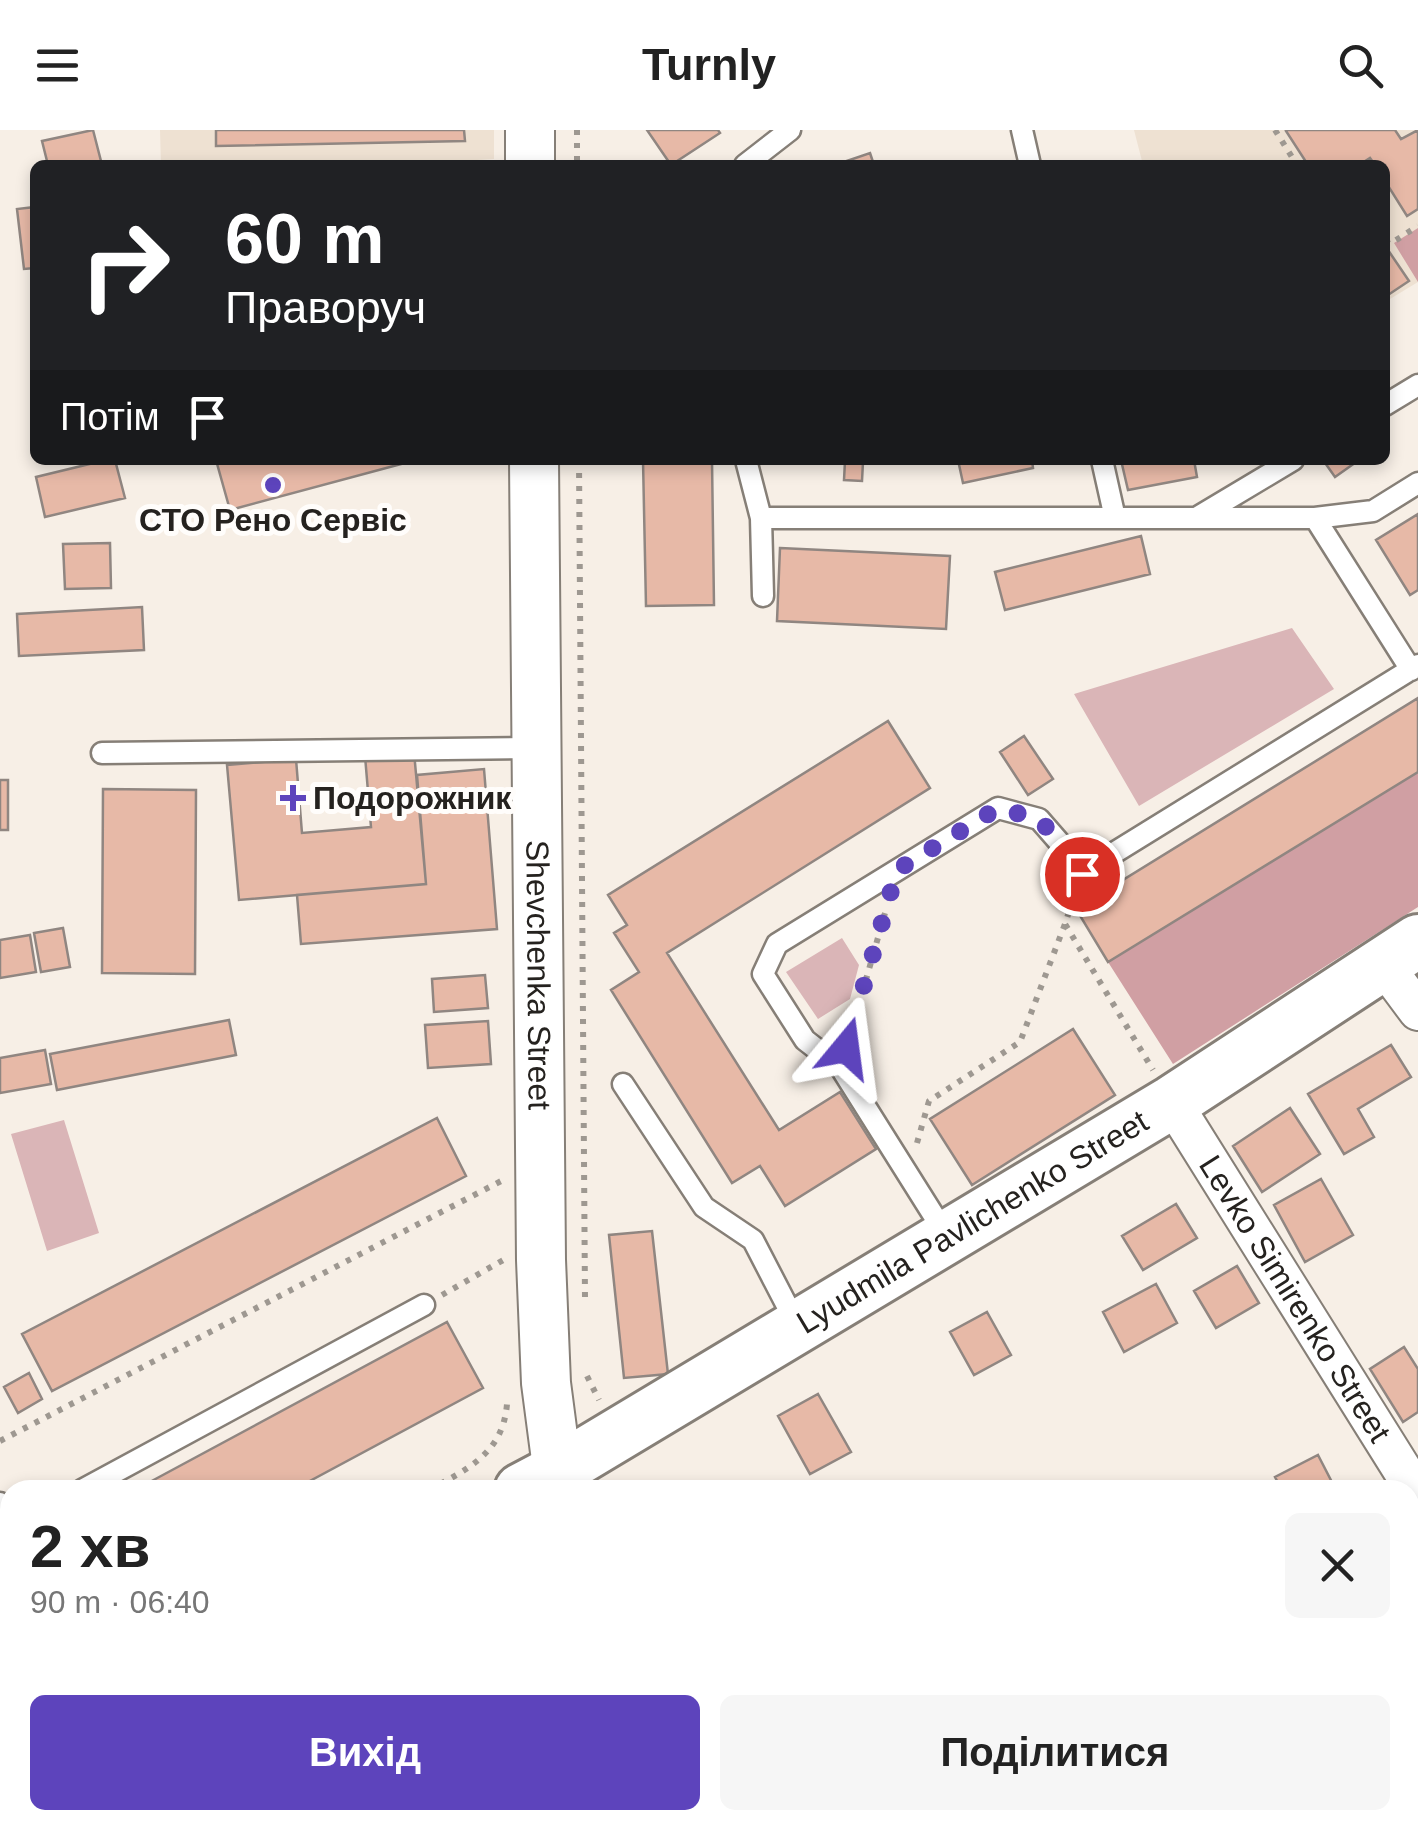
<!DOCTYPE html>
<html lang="uk">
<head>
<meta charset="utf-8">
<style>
  body { margin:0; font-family:Arial,sans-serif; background:#f6f6f6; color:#222; height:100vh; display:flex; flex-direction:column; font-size:38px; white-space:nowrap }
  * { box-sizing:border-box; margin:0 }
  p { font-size:32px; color:#767676 }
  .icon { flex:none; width:55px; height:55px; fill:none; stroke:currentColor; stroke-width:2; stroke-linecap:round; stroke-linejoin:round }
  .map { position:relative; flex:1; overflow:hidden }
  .drawer { position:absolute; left:0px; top:1350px; width:1420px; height:350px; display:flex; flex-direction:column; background:#fff; border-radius:30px 30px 0 0; box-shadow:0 5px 15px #0003 }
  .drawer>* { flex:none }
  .top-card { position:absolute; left:30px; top:30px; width:1360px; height:305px; border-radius:15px; box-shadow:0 5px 15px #0003; background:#202124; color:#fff; overflow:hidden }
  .pin { position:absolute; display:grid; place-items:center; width:85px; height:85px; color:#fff; margin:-42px; border:5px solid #fff; border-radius:50%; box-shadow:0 2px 10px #0007 }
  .me { position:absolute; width:110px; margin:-55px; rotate:16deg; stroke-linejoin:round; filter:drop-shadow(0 0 8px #0008) }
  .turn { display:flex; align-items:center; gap:35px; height:210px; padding:0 30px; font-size:45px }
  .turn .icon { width:130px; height:130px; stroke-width:2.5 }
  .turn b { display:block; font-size:70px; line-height:85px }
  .then { display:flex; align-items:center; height:95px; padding:0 30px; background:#0003; gap:20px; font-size:38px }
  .round { display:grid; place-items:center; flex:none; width:105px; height:105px; border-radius:15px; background:#f6f6f6 }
  .headline { display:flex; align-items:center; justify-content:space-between; height:170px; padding:0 30px }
  h1 { font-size:60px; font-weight:600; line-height:75px }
  .action { display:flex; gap:20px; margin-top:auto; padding:20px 30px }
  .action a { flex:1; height:115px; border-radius:15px; background:#5d44bc; color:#fff; font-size:40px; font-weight:600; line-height:115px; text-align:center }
  .action a+a { background:#f6f6f6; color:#222 }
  header { display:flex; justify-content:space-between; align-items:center; height:130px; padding:0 30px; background:#fff; font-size:45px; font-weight:600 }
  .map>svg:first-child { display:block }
</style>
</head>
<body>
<header><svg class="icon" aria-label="menu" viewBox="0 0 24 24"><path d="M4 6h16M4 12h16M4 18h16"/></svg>Turnly<svg class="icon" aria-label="search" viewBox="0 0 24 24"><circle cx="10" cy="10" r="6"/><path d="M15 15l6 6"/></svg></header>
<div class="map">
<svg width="1418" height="1700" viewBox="0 0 1418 1700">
  <rect width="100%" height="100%" fill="#f7efe6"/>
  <path fill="#eee1d2" d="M160,0H494V29L393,35H161Z
    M1134,0H1418V152L1385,172V35H1143Z"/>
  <path fill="#dab5b7" d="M1292,498L1334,559L1139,676L1074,564Z
    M842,808L859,835L850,869L818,889L786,842Z
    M64,990L99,1103L47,1121L11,1004Z
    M513,1690H581L583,1700H475Z"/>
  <path fill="#d09fa3" d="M1418,98V152L1394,113Z
    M1418,642V777L1173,934L1108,832Z"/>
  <path fill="#e7b9a7" stroke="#908681" stroke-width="2.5" d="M93,0L102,35H48L42,11Z
    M216,0H464L465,11L216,16Z
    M647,0H718L720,3L671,35Z
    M1288,0H1395L1401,9L1418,0V79L1407,86L1385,51V35H1375L1370,28L1359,35H1308L1286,1Z
    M870,23L874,35H838V34Z
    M35,77V138L24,139L17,79Z
    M1388,120L1409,151L1385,167V122Z
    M106,330H115L125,368L45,387L36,347Z
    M216,330H416L230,380Z
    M643,330H712L714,475L646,476Z
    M958,330H1032L1033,338L963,353Z
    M1121,330H1194L1197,347L1128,360Z
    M1323,330H1359L1335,347Z
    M845,331L863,332L862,351L844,350Z
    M1418,384V460L1410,465L1376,410Z
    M1141,406L1150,444L1005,480L995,442Z
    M110,413L111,458L65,459L63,414Z
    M780,418L950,426L946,499L777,491Z
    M142,477L144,520L19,526L17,484Z
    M1418,568V642L1108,832L1076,779Z
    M888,591L930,658L667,823L779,1000L840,962L876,1019L785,1076L760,1036L732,1053L611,860L639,842L614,803L627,795L608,765Z
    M1024,606L1053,649L1028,665L1000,622Z
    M414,622L426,754L239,770L227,635L296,629L302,703L371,697L365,626Z
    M484,639L497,799L301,814L297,765L426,754L417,645Z
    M0,650H8V700H0Z
    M103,659L196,660L195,844L102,843Z
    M63,798L70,837L41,842L34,803Z
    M30,805L36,842L0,848V810Z
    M485,845L488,878L434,882L432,849Z
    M229,890L236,925L57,960L50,924Z
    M488,891L491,934L428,938L425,895Z
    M1073,899L1115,965L972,1055L930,989Z
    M1391,915L1411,947L1358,979L1374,1007L1344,1024L1308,964Z
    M45,920L51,954L0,963V928Z
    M1290,978L1320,1024L1262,1062L1233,1016Z
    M437,988L466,1046L52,1261L22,1204Z
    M1321,1049L1353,1105L1305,1132L1274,1075Z
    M1176,1074L1197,1108L1143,1140L1122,1106Z
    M652,1101L668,1244L624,1248L609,1105Z
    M1237,1136L1259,1173L1216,1198L1194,1161Z
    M1156,1154L1177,1193L1124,1222L1103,1182Z
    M987,1182L1011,1225L974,1245L950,1202Z
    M447,1192L483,1258L293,1360H135Z
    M1404,1217L1418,1239V1282L1403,1292L1370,1239Z
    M29,1243L42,1269L18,1283L4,1257Z
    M818,1264L851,1322L810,1344L778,1286Z
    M1318,1325L1336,1360H1282L1275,1347Z
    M5,1433L10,1443V1506L0,1511V1436Z
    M1418,1521V1582L1411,1586L1410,1525Z
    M1418,1640V1695L1394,1700L1392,1690H1410V1641Z
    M108,1690H159L144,1700H113Z
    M669,1690H706L709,1700H672Z
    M928,1690H990L993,1700H931Z
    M1093,1690H1123L1128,1700H1085L1083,1695Z"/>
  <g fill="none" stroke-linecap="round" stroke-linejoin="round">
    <defs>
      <path id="service" d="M1022,0L1030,35
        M745,35L790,0
        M1385,275L1418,255
        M746,330L761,388L763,466
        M1102,330L1115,388
        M761,388H1315L1373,381L1418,353
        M1196,388L1293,330
        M1315,388L1411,540
        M102,623L537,618
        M623,954L704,1077L753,1110L797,1195
        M946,1105L841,938L805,910L763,844L777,814L998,678L1039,689L1066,720L1109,726L1418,535
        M82,1360L424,1175
        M0,1373L10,1392"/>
      <g id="minor">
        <path d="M1383,834L1418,881"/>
        <path id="s1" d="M1172,972L1418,1365"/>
      </g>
      <g id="tertiary">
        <path d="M530,0V35"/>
        <path id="s2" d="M534,330L541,1130L546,1253L560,1360"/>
        <path d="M619,1690L621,1700"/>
      </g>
      <g id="secondary">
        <path id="s3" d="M521,1360L557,1341L1172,972L1418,811"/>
        <path d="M0,1635L10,1630"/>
      </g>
    </defs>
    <use href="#service" stroke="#867f77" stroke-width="25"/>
    <use href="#minor" stroke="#867f77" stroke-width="42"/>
    <use href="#tertiary" stroke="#867f77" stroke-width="52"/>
    <use href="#secondary" stroke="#867f77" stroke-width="58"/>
    <path stroke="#9e9891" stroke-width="6" stroke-dasharray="5 8" stroke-linecap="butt" d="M577,0V35
      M1275,0L1297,35
      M1385,111L1390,114L1418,96
      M579,330L585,1169
      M1081,745L1065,794L1153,940
      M848,913L887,776
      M917,1013L929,971L1020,912L1065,794
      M442,1165L505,1129
      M587,1246L599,1270
      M0,1311L505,1049
      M429,1360C468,1339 503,1323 507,1274"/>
    <use href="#service" stroke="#fff" stroke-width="20"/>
    <use href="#minor" stroke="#fff" stroke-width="38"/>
    <use href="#tertiary" stroke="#fff" stroke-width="48"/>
    <use href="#secondary" stroke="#fff" stroke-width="52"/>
  </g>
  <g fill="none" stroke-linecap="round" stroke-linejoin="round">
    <path stroke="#5d44bc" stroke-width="18" stroke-dasharray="0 32.4" d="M846,918L897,740L998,678L1039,689L1066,720L1088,724L1082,744"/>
  </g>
  <g fill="#5d44bc" stroke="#fffdfb" stroke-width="4">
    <circle cx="273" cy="355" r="10"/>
    <path d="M288 653h10v10h10v10h-10v10h-10v-10h-10v-10h10z"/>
  </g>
  <g text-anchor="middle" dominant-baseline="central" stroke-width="10" stroke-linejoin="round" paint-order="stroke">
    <g font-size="32" font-weight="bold" fill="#25221f" stroke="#fffdfb">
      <text x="273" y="390">СТО Рено Сервіс</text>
      <text x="313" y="668" text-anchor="start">Подорожник</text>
    </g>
    <g font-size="32" fill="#25221f" stroke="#fffdfb">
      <text stroke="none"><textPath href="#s2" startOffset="515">Shevchenka Street</textPath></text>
      <text stroke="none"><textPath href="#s3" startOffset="525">Lyudmila Pavlichenko Street</textPath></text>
      <text stroke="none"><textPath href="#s1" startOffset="232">Levko Simirenko Street</textPath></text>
    </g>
  </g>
</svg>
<div class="pin" style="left:1082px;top:744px;background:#d93025"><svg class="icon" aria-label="arrive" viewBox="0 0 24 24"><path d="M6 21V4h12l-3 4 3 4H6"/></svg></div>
<svg class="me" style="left:846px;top:918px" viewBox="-20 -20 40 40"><path d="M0-17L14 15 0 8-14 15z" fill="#5d44bc" stroke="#fff" stroke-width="4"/></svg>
<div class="top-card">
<div class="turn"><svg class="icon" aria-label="right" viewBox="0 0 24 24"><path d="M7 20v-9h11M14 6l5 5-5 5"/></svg><div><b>60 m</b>Праворуч</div></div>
<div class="then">Потім<svg class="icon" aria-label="arrive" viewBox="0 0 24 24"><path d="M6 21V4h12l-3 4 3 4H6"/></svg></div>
</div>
<section class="drawer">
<div class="headline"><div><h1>2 хв</h1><p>90 m · 06:40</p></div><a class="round"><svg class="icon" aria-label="close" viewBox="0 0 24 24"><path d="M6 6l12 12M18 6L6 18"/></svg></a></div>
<div class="action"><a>Вихід</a><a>Поділитися</a></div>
</section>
</div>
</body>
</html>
